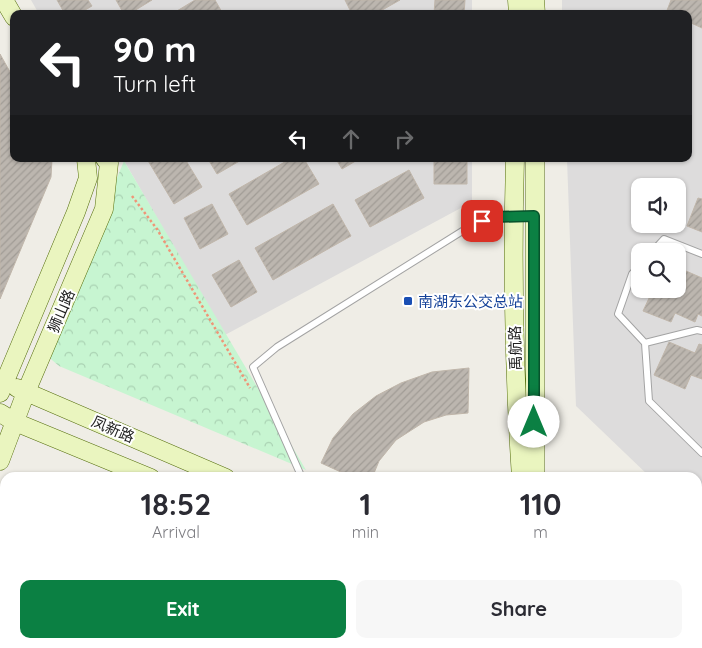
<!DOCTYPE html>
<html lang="en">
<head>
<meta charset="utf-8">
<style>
  body { margin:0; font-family:Quicksand,"Noto Sans SC",sans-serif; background:#f7f7f7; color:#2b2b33; height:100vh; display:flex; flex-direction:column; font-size:19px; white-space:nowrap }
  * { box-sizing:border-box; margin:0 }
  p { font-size:16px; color:#7c7c81 }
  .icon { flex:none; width:28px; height:28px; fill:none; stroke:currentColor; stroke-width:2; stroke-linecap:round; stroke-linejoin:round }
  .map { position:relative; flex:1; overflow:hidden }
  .side { position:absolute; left:0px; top:472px; width:702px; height:176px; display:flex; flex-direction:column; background:#fff; border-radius:15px 15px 0 0; box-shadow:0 1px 4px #0004 }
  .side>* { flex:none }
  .hud { position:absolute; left:10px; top:10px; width:682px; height:152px; border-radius:10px; box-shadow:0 1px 4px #0004; background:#202124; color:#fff; overflow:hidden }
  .tools { position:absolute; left:631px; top:178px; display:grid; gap:10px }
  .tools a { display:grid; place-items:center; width:55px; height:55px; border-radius:10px; background:#fff; box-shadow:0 1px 4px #0004; font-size:25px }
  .pin { position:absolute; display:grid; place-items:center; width:42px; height:42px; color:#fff; margin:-21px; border-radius:10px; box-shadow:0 2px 8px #0006 }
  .me { position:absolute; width:55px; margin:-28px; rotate:0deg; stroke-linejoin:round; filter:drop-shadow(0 0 4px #0008) }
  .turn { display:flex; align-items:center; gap:18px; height:105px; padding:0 20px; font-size:22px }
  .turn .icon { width:65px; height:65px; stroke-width:2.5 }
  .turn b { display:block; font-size:35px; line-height:42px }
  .lanes { display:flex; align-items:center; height:48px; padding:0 20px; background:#0003; justify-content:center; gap:25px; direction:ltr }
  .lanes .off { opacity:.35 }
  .eta { display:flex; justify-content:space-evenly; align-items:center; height:85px; text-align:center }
  .eta b { font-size:30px; font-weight:700; line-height:35px }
  .action { display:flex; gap:10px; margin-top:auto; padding:10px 20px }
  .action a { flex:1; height:58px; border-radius:10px; background:#0b8043; color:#fff; font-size:20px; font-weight:700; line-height:58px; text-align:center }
  .action a+a { background:#f7f7f7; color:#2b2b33 }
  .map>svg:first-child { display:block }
</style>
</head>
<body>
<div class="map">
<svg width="702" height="648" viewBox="0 0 702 648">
  <defs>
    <pattern id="park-crowns" width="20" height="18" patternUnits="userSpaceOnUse" patternTransform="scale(1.25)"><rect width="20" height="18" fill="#c7f5d1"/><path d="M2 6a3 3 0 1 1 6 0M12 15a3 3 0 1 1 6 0" fill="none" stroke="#aad2b3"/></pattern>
    <pattern id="building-hatch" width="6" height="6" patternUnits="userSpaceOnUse" patternTransform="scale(1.25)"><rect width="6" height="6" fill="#bcb6af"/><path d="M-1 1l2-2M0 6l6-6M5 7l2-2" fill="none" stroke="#a19c96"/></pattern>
  </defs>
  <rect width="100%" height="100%" fill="#efede6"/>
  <path fill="#dddcdc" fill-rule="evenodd" d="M31,0H472V14H39Z
    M562,0H702V584L698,559V478L650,477L576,406L567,159H689V14H562ZM640,186H678V224H640ZM640,251H678V289H640Z
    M123,159H472V202L225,335Z
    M5,524V644H337L338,648H0V536Z"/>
  <path fill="url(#park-crowns)" d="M124,161L306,470L59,366L45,354L51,335Z"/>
  <path fill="url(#building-hatch)" stroke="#c0b6aa" d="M57,0H88L92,6L78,14H65Z
    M116,0H152L129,14H124Z
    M195,0H215L223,14H172Z
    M345,0H400L375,14H352Z
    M435,0H465L464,14H434Z
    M671,0H702V28L689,22V14L666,13Z
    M0,54L14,79V159H52L51,177L0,299Z
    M147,159H185L202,187L174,204Z
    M208,159H243L217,174Z
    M290,159H304L319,184L247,225L229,194Z
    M336,159H359L342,169Z
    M434,159H467V184H434Z
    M409,170L424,198L370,227L355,200Z
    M698,198L702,199V232L687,226Z
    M212,204L228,234L200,249L184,218Z
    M333,204L351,236L273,280L255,248Z
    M239,260L257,292L231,307L212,275Z
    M686,271L702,278V316L698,314L695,322L675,313L671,322L643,311L651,294L644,291L645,289H678Z
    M669,342L695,353L699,344L702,345V379L691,375L685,389L654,375Z
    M469,368L468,413L446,415L424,422L396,440L379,461L372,478H354L321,463L333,438L353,414L376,396L401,383L432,372Z
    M5,545V608L0,620V557Z
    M50,644H139L145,646L144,648H60Z
    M208,644H266L265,648H219Z
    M296,644H331L333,648H296Z"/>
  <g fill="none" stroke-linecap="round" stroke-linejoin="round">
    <defs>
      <path id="service" d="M653,251L664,239L702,254
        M640,265L632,274L618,314L645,343L649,401L702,453
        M645,343L697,330L702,331
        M302,478L253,367L277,347L472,225L493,217L534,216
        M1,642L15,648
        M0,644L5,630
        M184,644L195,648
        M150,648L152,644"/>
      <path id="secondary" d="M4,0L14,17
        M517,0L518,14
        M535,0L536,14
        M515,159C512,265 514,372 521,478
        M535,159V478
        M17,388L226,478
        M0,393L76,212L88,178L86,159
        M0,413L15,422L151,478
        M0,461L26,392L104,209L109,163L105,159
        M606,644L616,648
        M526,648L527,644"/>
    </defs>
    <use href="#service" stroke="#a3a3a3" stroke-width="8"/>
    <use href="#secondary" stroke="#566f0e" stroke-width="19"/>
    <path stroke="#ef9577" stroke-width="2.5" stroke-dasharray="2.5 2.5" stroke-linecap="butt" d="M132,196L157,229L250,388"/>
    <use href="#service" stroke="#fff" stroke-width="6"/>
    <use href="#secondary" stroke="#eaf5bf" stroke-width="18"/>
  </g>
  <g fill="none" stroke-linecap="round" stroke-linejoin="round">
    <defs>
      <path id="route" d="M482,221L493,217L534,216V422"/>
    </defs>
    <use href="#route" stroke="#07532c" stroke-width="12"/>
    <use href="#route" stroke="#0b8043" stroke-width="9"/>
  </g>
  <rect fill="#1a4fb4" stroke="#fff" stroke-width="2" x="403" y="296" width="10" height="10" rx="2.5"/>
  <g text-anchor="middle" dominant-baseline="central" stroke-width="4" stroke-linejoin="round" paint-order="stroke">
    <g font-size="15" fill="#164399" stroke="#fff" text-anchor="start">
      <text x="418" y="301">南湖东公交总站</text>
    </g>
    <g font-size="15" fill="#1f1f1f" stroke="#fff">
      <text transform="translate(61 311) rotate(-67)">狮山路</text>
      <text transform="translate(515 348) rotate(-91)">禹航路</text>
      <text transform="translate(113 429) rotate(23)">凤新路</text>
    </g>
  </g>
</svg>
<div class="tools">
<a><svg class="icon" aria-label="sound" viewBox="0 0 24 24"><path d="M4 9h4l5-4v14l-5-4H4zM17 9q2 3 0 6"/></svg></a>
<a><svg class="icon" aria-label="search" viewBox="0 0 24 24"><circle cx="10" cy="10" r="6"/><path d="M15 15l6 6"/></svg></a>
</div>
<div class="pin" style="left:482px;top:221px;background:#d93025"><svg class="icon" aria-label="arrive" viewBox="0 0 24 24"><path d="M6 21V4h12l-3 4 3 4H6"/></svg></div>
<svg class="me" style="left:534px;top:422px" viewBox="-20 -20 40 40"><circle r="19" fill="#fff"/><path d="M0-13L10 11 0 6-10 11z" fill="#0b8043"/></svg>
<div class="hud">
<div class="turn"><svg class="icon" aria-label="left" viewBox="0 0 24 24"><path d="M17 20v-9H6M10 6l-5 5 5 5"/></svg><div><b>90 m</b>Turn left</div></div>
<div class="lanes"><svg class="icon" aria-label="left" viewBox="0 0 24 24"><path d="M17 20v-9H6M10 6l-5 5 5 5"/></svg><svg class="icon off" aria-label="ahead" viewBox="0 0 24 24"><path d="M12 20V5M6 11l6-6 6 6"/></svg><svg class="icon off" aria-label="right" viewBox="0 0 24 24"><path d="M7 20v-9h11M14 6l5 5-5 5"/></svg></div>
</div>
<section class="side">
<div class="eta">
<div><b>18:52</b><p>Arrival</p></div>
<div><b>1</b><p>min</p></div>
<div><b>110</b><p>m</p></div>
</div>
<div class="action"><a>Exit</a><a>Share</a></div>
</section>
</div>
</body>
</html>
